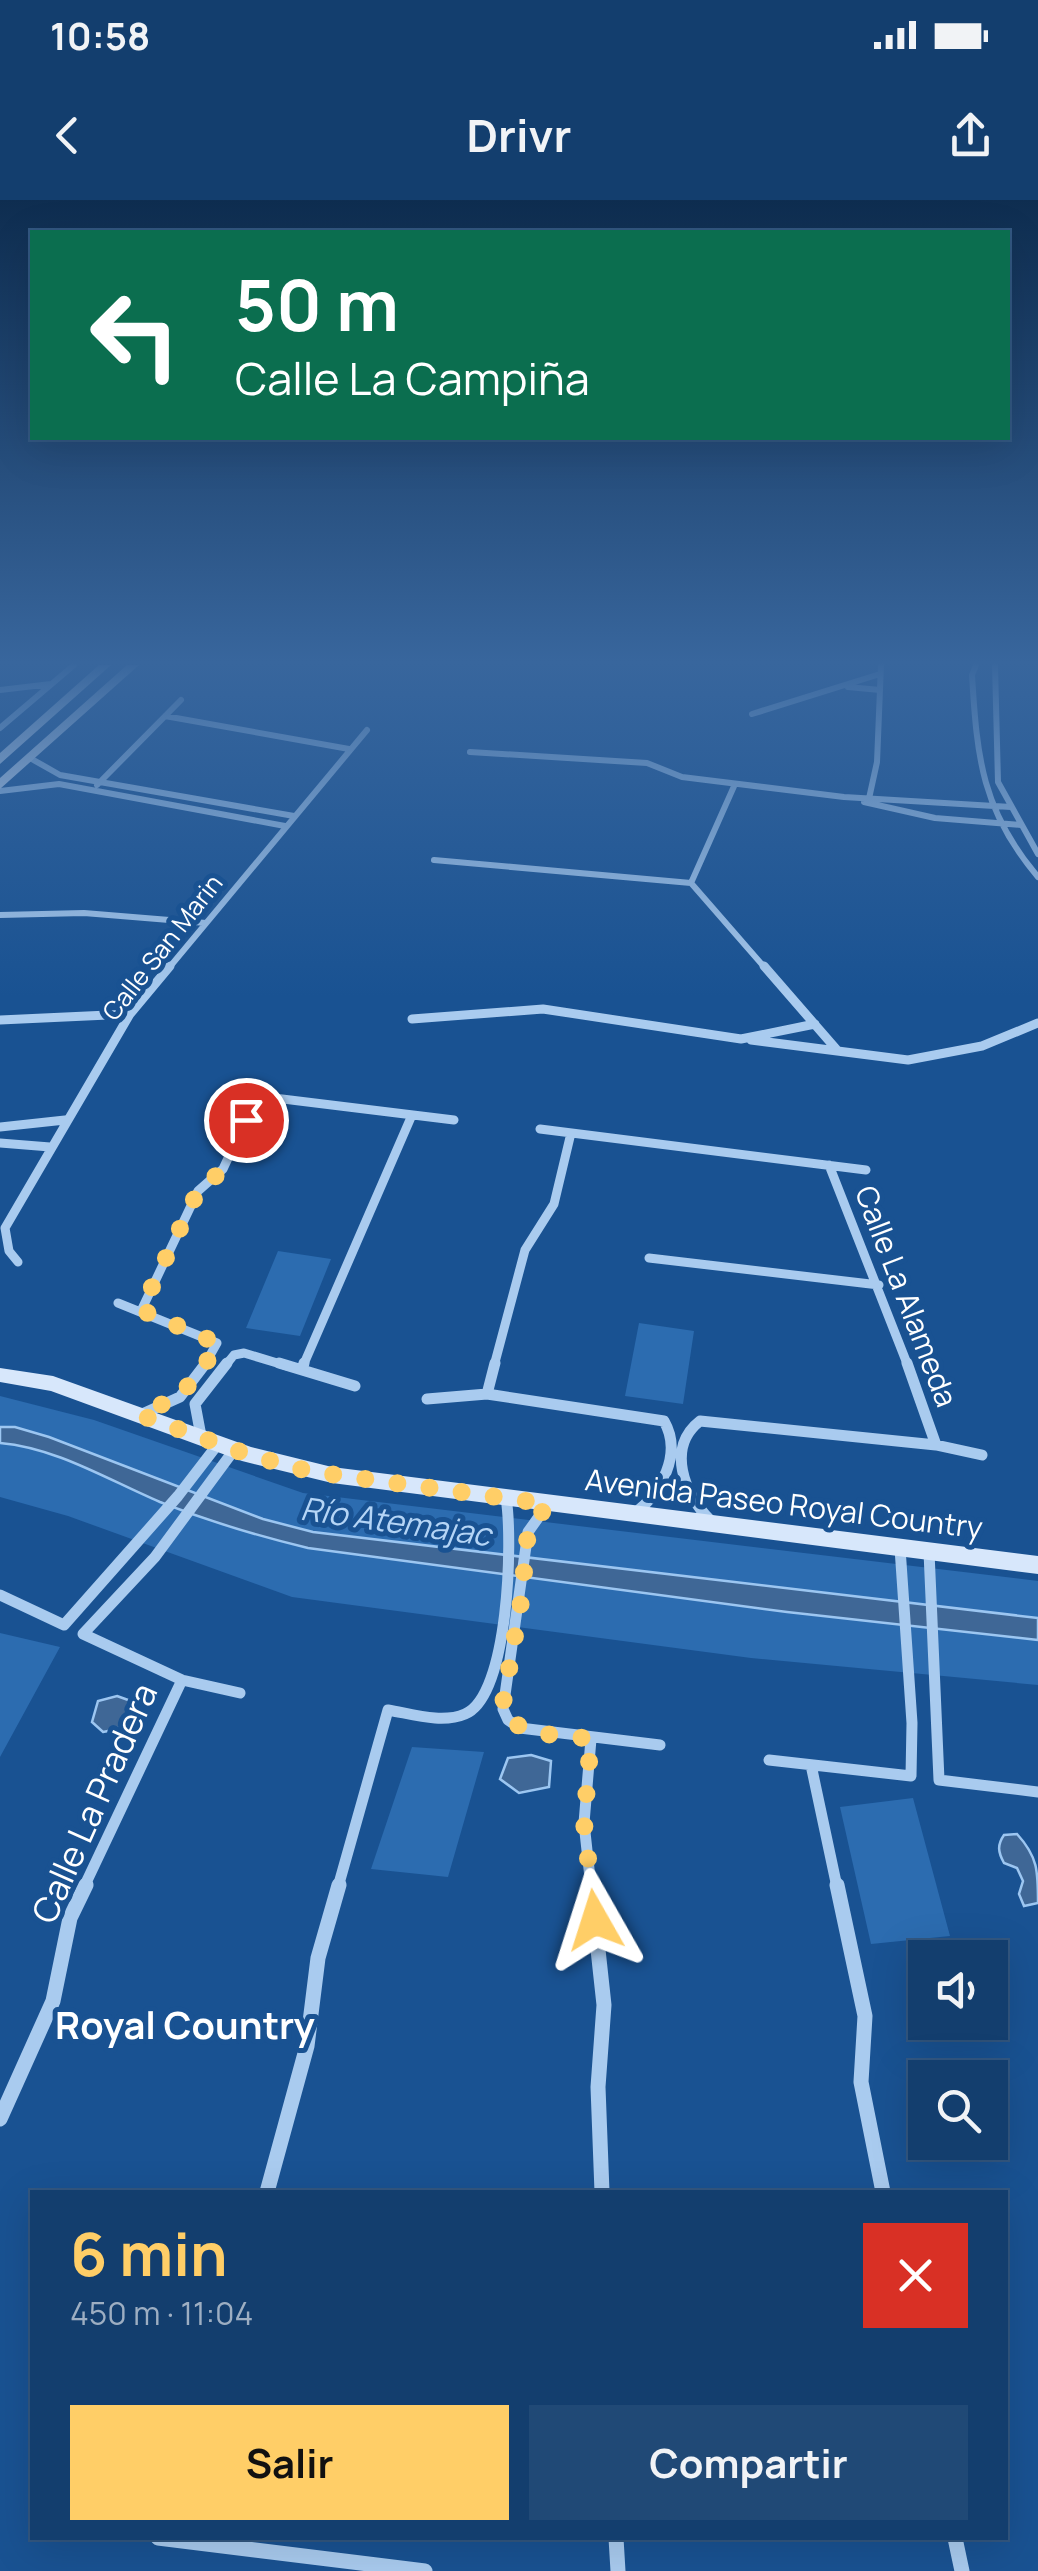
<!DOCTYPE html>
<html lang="es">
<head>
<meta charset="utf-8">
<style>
  body { margin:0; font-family:Manrope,sans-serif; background:#204976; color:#f1f3f6; height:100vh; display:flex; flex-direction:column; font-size:38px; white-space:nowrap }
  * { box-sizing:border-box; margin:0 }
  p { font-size:32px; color:#9daec2 }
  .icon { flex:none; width:55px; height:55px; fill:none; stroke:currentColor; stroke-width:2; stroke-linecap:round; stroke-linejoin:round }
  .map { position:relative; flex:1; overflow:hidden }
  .sheet { position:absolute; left:30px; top:1990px; width:978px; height:350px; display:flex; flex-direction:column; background:#133e6e; border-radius:0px; box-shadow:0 10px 40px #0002,0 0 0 2px #325781 }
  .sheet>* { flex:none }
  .guide { position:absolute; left:30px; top:30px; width:980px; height:210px; border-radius:0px; box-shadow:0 10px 40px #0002,0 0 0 2px #325781; background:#0b6e4f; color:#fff; overflow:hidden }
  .buttons { position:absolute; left:908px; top:1740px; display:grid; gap:20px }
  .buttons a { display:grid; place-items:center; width:100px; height:100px; border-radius:0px; background:#133e6e; box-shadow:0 10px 40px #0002,0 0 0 2px #325781; font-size:50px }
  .pin { position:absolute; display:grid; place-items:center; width:85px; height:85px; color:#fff; margin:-42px; border:5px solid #fff; border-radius:50%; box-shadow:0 2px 10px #0007 }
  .me { position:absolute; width:110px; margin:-55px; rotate:354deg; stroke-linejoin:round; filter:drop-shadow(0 0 8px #0008) }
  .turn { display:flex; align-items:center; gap:35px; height:210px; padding:0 40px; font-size:45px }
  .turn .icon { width:130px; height:130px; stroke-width:2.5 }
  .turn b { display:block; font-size:70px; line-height:85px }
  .round { display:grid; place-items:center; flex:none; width:105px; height:105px; border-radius:0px; background:#204976 }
  .overview { display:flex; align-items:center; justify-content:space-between; height:170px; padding:0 40px }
  h1 { font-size:60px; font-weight:700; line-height:75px; color:#ffce67 }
  .primary-button { display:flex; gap:20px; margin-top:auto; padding:20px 40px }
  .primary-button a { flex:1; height:115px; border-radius:0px; background:#ffce67; color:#111; font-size:40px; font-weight:700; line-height:115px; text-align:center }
  .primary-button a+a { background:#204976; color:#f1f3f6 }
  .status { display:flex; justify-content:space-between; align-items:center; height:70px; padding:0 50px; background:#133e6e; direction:ltr }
  .status svg { height:28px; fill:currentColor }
  header { display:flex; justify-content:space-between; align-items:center; height:130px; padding:0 40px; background:#133e6e; font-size:45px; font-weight:700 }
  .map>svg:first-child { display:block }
</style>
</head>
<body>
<div class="status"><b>10:58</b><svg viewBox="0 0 49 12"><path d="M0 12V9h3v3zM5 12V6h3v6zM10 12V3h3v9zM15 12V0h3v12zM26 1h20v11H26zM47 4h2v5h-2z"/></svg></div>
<header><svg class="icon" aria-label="back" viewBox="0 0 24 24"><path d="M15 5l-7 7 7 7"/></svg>Drivr<svg class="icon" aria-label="share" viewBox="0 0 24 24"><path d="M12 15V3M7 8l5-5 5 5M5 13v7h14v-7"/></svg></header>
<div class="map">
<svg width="1038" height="2371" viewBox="0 0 1038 2371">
  <rect width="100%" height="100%" fill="#195292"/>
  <path fill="#2c6cb0" d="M278,1051L331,1059L300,1136L246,1128Z
    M639,1123L694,1131L683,1204L625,1196Z
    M0,1196L94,1220L303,1293L1038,1381V1485L751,1458L292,1397L68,1316L0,1297Z
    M0,1433L60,1447L0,1557Z
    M412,1547L484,1552L448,1677L371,1669Z
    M913,1598L950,1736L871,1744L840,1607Z"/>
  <path fill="#3f6796" stroke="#9cc6f1" stroke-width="2.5" d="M0,1227H15L49,1237L263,1319L313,1332L1038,1418V1440L787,1412L308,1348C258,1336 208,1321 160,1302C108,1280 57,1248 0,1243Z
    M117,1496L131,1501C138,1522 121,1529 103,1532L92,1522L98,1501Z
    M531,1555L551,1561L549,1587L519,1593L500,1579L508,1558Z
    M1017,1634C1038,1657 1038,1671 1038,1703L1024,1706L1019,1694L1023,1681L1017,1668L1004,1663C998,1652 997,1645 1004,1635Z"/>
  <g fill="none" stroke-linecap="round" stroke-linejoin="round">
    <path stroke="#a9cbef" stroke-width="6" d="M976,465L972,475C977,558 982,611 1038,677
      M995,465L998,582L1038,654
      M848,487L880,490
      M0,490L51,484
      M752,514L880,474
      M165,516L349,549
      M0,528L74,465
      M470,552L647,563L682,577L844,597L1011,607
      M30,558L60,575L294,616
      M735,584L691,683L766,769
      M97,585L181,500
      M0,591L59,584L285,626
      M864,602L935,618L1021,625
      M868,603L877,562L881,465
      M434,660L691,683
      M0,715L84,713L206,723
      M168,769L367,530"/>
    <path stroke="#a9cbef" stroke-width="9" d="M764,766L837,850
      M412,819L543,809L741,839L815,824
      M0,820L130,814
      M751,840L908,860L982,846L1038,823
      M226,892L454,920
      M0,927L65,920
      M540,929L866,970
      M0,943L50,947
      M829,965L908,1166
      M649,1058L879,1085
      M18,1062L9,1051L5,1028L130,814L170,766
      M118,1103L217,1143L204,1166
      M141,1111L198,991L223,969L257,896
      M225,1166L234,1155L244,1153L287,1166
      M303,1166L412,915
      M494,1166L525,1050L554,1004L571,933"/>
    <path stroke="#a9cbef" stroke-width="11" d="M279,1163L355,1186
      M907,1163L936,1245
      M303,1167L304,1163
      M487,1194L495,1163
      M427,1199L487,1194L664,1221C683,1254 661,1293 634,1314
      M140,1215L180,1197L206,1163
      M201,1236L195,1204L227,1163
      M234,1250L155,1357L83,1434L182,1480L240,1493
      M548,1304L528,1332L503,1509L508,1520L520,1528L660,1545
      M710,1320C684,1294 666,1247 700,1221L936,1245L982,1255
      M929,1352L939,1580L1038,1592
      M0,1395L64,1425L178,1296L218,1244
      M591,1539L584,1623L591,1687
      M769,1560L911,1576L912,1523L900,1348
      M811,1565L837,1687
      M84,1687L182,1480
      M338,1687L388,1510C412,1514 442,1524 465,1514C509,1496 513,1339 506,1298"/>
    <path stroke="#a9cbef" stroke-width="15" d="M591,1685L604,1805L598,1887L602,1992
      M837,1685L865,1816L861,1882L883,1992
      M0,1919L53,1801L70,1718L86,1685
      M267,1992L307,1846L318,1758L339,1685
      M158,2338L425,2371
      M616,2338L618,2371
      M955,2338L962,2371"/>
    <path fill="#d7e7fb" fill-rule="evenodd" d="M99,465H111L0,564V553Z
      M127,465H139L0,589V578Z
      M0,1168L53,1176L251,1247L332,1267L1038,1356V1374L332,1283L242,1261L51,1191L0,1182Z"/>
  </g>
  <linearGradient id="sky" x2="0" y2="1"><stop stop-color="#0e2d50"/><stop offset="0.58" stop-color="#38669d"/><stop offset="1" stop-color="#38669d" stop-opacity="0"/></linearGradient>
  <rect width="1038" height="797" fill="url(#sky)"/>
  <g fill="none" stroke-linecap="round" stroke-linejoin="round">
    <path stroke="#ffce67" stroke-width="18" stroke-dasharray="0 32.4" d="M246,920L224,969L198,991L141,1110L217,1143L218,1147L181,1195L140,1215L249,1255L308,1271L548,1304L528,1332L521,1402L502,1509C517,1538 561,1534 591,1539L584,1623L595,1720"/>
  </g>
  <g text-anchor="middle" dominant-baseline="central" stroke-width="10" stroke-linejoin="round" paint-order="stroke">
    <g font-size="25" fill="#fff" stroke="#195292">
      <text transform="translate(162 747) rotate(-52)">Calle San Marin</text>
    </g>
    <g font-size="30" fill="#fff" stroke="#195292">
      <text transform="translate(907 1096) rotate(69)">Calle La Alameda</text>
      <text transform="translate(784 1303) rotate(7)">Avenida Paseo Royal Country</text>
    </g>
    <g font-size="32" font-style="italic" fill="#b5d5f6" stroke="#195292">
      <text transform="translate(396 1321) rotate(8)">Río Atemajac</text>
    </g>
    <g font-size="35" fill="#fff" stroke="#195292">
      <text transform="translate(94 1603) rotate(-66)">Calle La Pradera</text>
    </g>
    <g font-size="38" font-weight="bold" fill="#fff" stroke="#195292">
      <text x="185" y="1824">Royal Country</text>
    </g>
  </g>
</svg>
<div class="buttons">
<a><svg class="icon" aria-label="sound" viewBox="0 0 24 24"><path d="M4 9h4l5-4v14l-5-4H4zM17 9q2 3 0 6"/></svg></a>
<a><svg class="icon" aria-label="search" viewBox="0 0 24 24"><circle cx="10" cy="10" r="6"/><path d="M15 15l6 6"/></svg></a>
</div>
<div class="pin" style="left:246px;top:920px;background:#d93025"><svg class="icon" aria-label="arrive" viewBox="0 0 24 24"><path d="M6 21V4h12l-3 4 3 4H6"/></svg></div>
<svg class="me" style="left:595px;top:1720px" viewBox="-20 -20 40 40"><path d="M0-17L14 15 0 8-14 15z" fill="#ffce67" stroke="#fff" stroke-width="4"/></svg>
<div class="guide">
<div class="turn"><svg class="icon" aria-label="left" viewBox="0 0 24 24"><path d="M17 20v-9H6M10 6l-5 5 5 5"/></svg><div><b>50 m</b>Calle La Campiña</div></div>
</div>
<section class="sheet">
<div class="overview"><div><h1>6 min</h1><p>450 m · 11:04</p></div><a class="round" style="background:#d93025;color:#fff"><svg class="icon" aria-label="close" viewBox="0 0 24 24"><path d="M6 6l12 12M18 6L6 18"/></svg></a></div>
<div class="primary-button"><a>Salir</a><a>Compartir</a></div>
</section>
</div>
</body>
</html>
